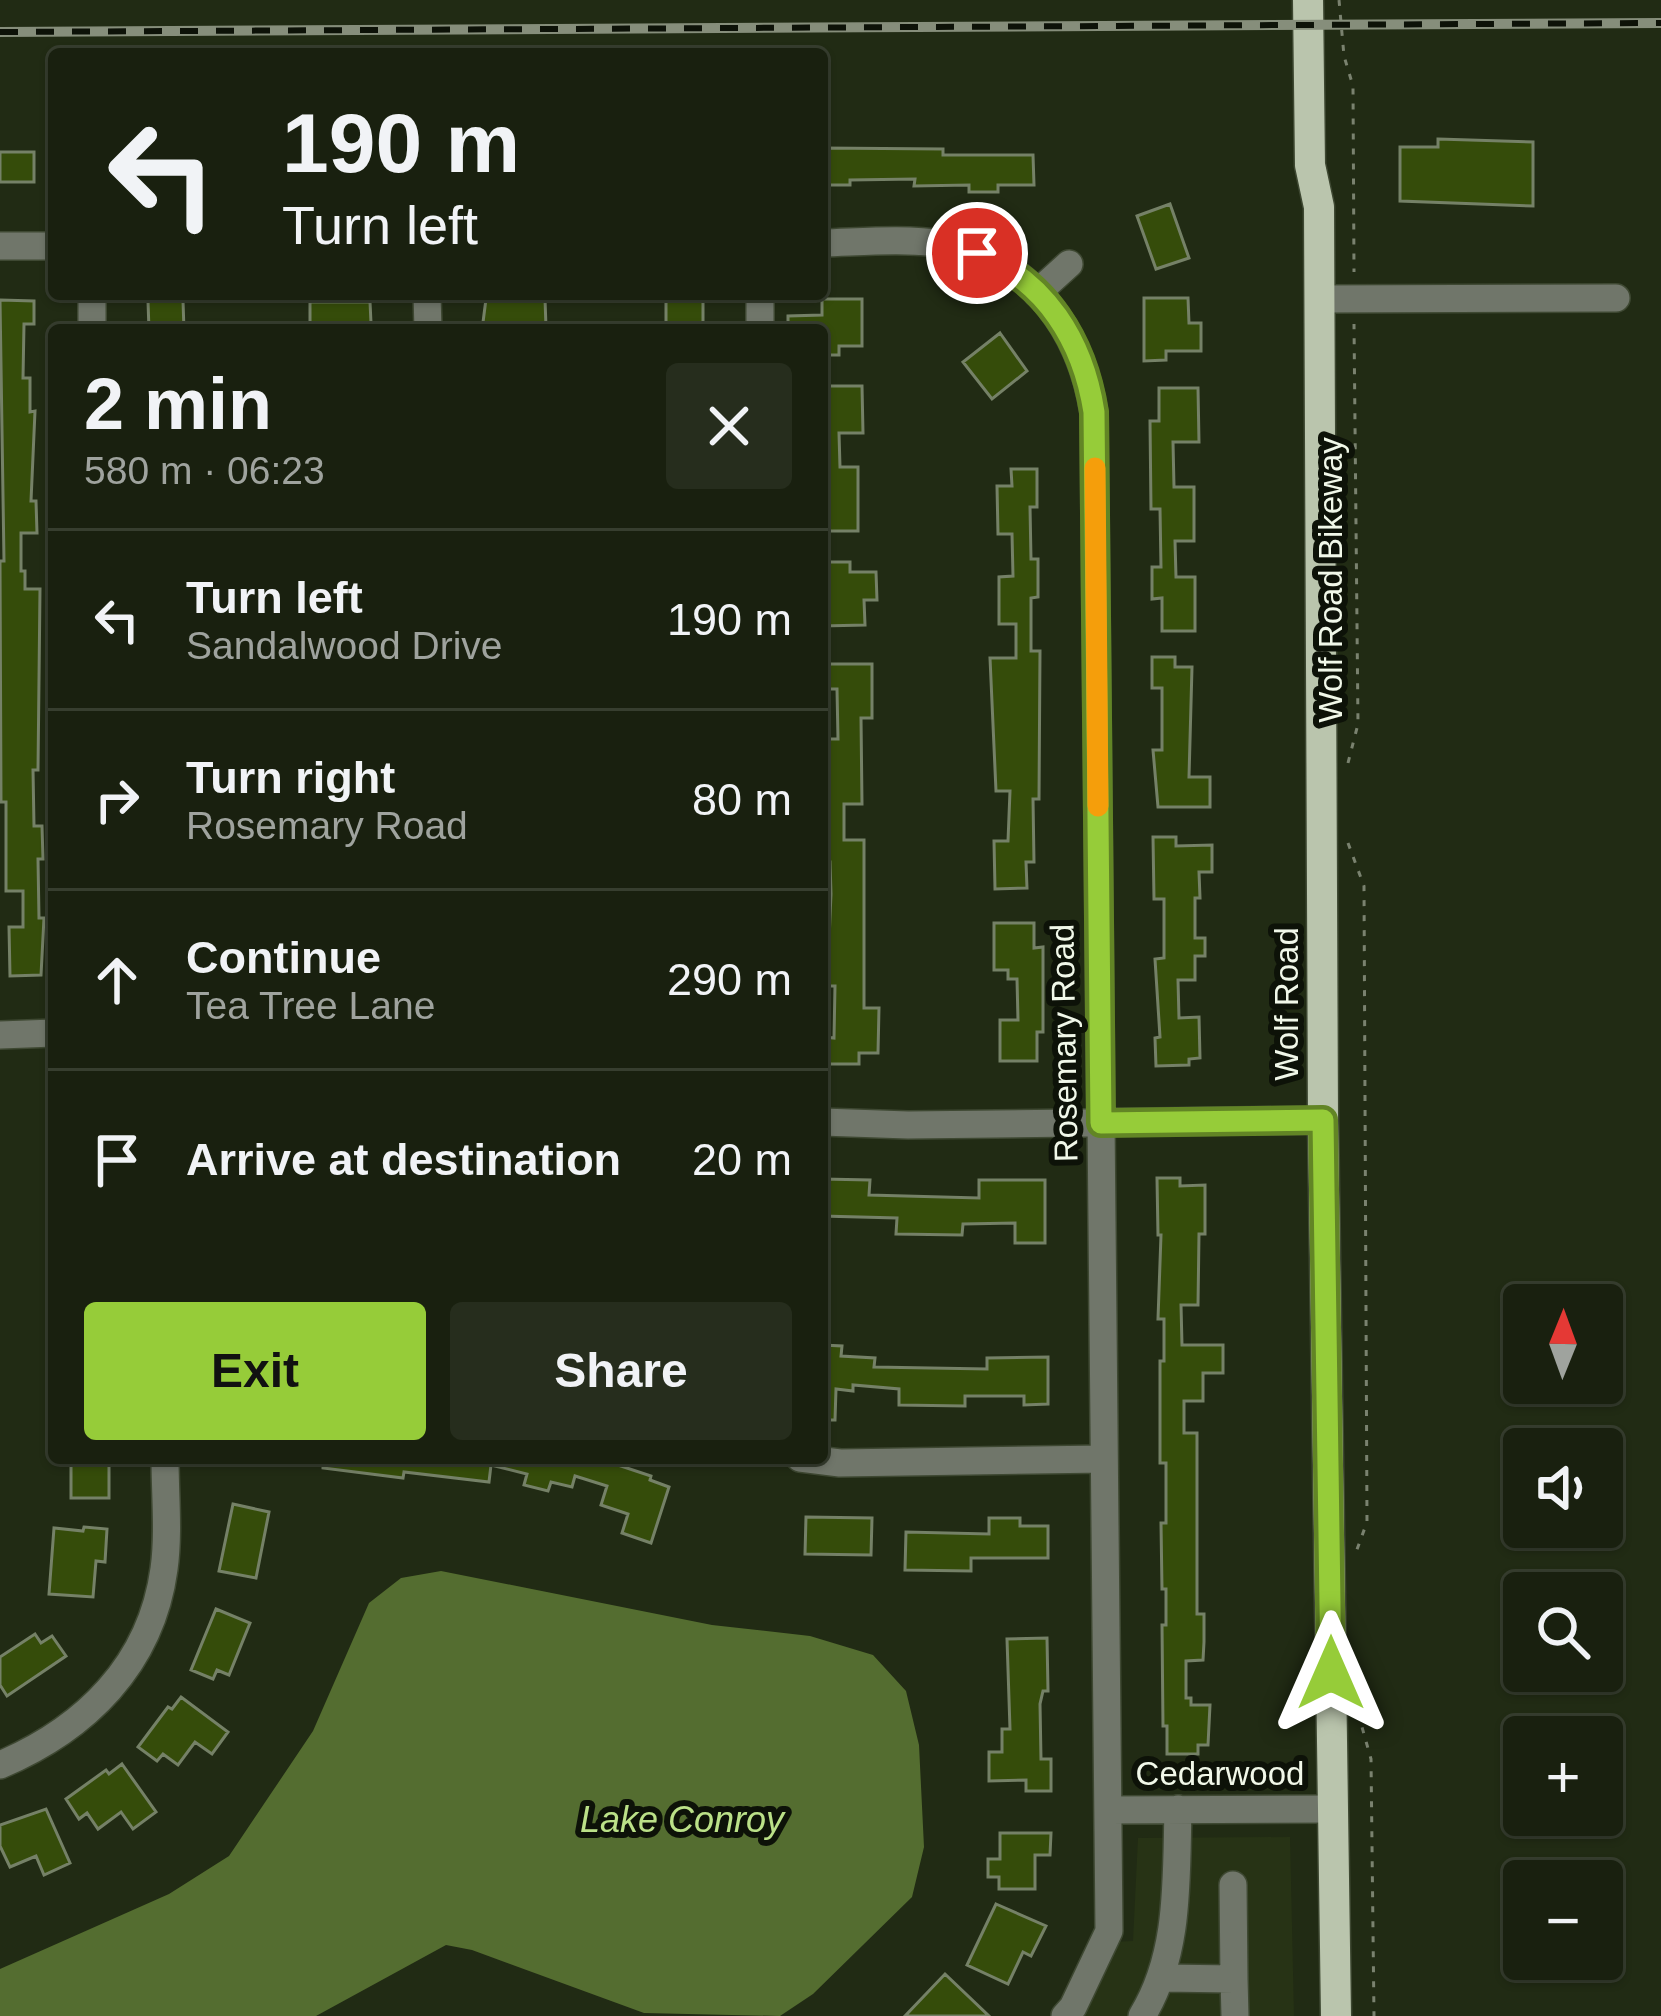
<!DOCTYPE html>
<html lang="en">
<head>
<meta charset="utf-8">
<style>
  body { margin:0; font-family:Arial,sans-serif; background:#262d1d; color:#f1f3f6; height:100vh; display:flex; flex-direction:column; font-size:45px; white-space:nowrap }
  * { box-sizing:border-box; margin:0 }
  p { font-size:39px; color:#9fa39e }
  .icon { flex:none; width:66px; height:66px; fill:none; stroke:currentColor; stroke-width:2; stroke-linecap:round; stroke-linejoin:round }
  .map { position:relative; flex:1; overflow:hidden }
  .panel { position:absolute; left:48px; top:324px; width:780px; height:1140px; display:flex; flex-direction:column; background:#19200f; border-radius:12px; box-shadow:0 3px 9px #0004,0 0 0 3px #373e2f }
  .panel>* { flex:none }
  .guide { position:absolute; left:48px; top:48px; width:780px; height:252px; border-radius:12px; box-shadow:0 3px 9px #0004,0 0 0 3px #373e2f; background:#19200f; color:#f1f3f6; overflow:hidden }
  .needle { width:78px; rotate:1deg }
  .buttons { position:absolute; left:1503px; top:1284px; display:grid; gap:24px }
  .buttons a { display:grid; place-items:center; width:120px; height:120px; border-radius:12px; background:#19200f; box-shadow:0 3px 9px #0004,0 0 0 3px #373e2f; font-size:60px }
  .pin { position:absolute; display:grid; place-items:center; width:102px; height:102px; color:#fff; margin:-51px; border:6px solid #fff; border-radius:50%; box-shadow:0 3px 12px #0007 }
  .me { position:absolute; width:132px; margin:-66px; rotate:0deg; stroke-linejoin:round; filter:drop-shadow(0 0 9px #0008) }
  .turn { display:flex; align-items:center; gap:42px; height:252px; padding:0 36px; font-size:54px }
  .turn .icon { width:156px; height:156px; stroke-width:2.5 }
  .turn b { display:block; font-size:84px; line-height:102px }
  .round { display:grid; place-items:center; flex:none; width:126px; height:126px; border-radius:12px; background:#262d1d }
  .headline { display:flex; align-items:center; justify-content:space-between; height:204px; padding:0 36px }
  h1 { font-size:72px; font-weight:800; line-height:90px }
  .button { display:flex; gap:24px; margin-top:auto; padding:24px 36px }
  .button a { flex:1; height:138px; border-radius:12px; background:#96cc39; color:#111; font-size:48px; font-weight:800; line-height:138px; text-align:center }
  .button a+a { background:#262d1d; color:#f1f3f6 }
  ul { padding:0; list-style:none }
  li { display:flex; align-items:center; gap:36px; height:180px; padding:0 36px; border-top:3px solid #373e2f }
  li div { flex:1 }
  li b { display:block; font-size:45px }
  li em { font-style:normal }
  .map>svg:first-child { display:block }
</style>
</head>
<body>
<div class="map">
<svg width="1661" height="2016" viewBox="0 0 1661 2016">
  <rect width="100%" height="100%" fill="#212b14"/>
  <path fill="#273315" d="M1290,1837L1294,2016H1075L1112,1942L1133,1941L1138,1838Z"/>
  <path fill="#546d30" d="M441,1571L712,1625L810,1636L873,1655L906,1691L919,1745L924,1847L912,1897L813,1994L780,2016L644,2013L472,1950L446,1945L316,2016H0V1969L169,1894L229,1856L313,1731L369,1603L401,1578Z"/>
  <path fill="#354c0a" stroke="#758167" stroke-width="3" d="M1438,139L1533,142V206L1400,201V147H1438Z
    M822,148L943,149V155H1033L1034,185H998V192H969V185L914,186L915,179L850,180V185H822Z
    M0,152H34V182H0Z
    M1170,204L1189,258L1156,269L1137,216Z
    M666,298H703V330H666Z
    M1144,298H1188L1189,323H1201V351H1166V360L1144,361Z
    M486,299H545L546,327L482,330Z
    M822,299H862V346H839V355H822V330H788V316L822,315Z
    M0,300L34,301V324H24L23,378H30V412L35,411L31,501H36L37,533H21V571H25V589H40L38,770H33L34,826H42L43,859H38L39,918H44L41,975L10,976L9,927H23V891H6V802H1L0,561H4Z
    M148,301H183L184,330H149Z
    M310,302H370L371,323H364V330H310Z
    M1000,333L1027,371L992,399L963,362Z
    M823,386H862L863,433H839L840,467H858V531H825Z
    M1159,388H1198L1199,442H1173L1174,487H1194V541H1175L1176,577H1195V631H1162V598L1152,599V567H1161L1160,509H1151L1150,421H1159Z
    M1011,469H1037V507H1030L1031,559H1038V597L1031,598V651H1040L1039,799H1033L1034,862H1026L1027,888L995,889L994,841H1008L1010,791H996L990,658H1016V624H999V577L1013,576L1012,534H998L997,486H1012Z
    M822,562H850V572H876L877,600H864L865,625L822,626Z
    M1152,657H1175V667H1192L1189,777H1210V807H1158L1153,750H1162V688H1152Z
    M822,664H872V718H861L862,804H844V840H864V1008H879L878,1053H859V1064H823L824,1037L834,1038L835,986H827L831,894L830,862H822L825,772H828V739H838L837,689H822Z
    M1153,837H1176V846L1212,845V872H1199L1200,898H1195V938H1205V956H1195V980H1178L1179,1018L1199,1017L1200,1058L1189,1059V1065L1156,1066L1155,1038L1160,1037L1155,959L1164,958V899H1154Z
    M994,923H1034V948L1043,947V1032H1037V1061H1000V1020H1018L1017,979H1008V970H994Z
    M1157,1178H1180V1186L1205,1185V1234H1199L1198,1305H1181L1182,1345H1223V1373H1203V1401H1184V1433H1197V1614H1204V1642L1203,1660L1186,1661V1698H1191V1705H1210L1208,1745H1198V1754H1167V1726H1163L1162,1625H1166V1589H1162L1161,1523H1166V1463H1160V1361H1164V1319H1158L1161,1235H1158Z
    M822,1179L870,1180L869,1195L979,1198V1180H1045V1243H1015V1223L963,1224L962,1235L896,1234L897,1218L822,1216Z
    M822,1345L842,1346L841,1356L875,1358L874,1367L987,1369V1358L1048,1357V1404L1024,1405V1396H965V1406L899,1405V1389L853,1385V1391L836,1389L835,1420H822Z
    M71,1458H109V1498H71Z
    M323,1458H597L651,1476L650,1480L669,1487L651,1543L622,1533L628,1514L601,1505L607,1486L575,1476L572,1487L551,1482L548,1491L524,1485L527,1474L491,1465L489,1482L404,1472L403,1478L323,1468Z
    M233,1504L269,1512L256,1578L219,1571Z
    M806,1517L872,1518L871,1555L805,1554Z
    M989,1518H1020V1526H1048V1558H971V1571L905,1570L906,1532L989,1534Z
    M84,1527L107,1529L105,1562L96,1561L93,1597L49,1594L54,1528L83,1531Z
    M216,1609L250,1623L229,1675L217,1670L213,1679L191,1670Z
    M35,1634L41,1643L52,1636L66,1656L7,1696L0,1685V1657Z
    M1047,1638L1048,1691H1043L1040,1704L1041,1759H1051V1791H1026V1780L989,1781V1752H1002V1729H1010L1007,1639Z
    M181,1697L228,1732L212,1754L195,1742L178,1765L163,1754L157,1761L138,1747L168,1707L172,1709Z
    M122,1764L156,1812L133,1829L121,1812L98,1829L87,1813L79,1819L66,1799L106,1770L109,1774Z
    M46,1809L70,1863L44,1875L36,1856L10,1867L0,1846V1825Z
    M1000,1833H1051L1050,1855H1035V1889H999V1877H988V1859H1000Z
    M996,1904L1046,1926L1031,1956L1023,1952L1008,1984L967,1965Z
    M945,1974L989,2016H905Z"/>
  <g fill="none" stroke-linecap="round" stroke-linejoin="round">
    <defs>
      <path id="minor" d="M822,243C862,242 904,238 944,244C1031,258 1081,331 1094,413L1109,1931L1073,2007L1065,2016
        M0,246H54
        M1037,293L1069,264
        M92,294V330
        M427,294L428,330
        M760,294V330
        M1319,299L1616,298
        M0,1035L54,1033
        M822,1122L908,1125L1323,1120
        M800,1458L840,1463L1104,1459
        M0,1765C85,1729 151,1665 164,1569C169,1533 165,1495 165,1458
        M1108,1810L1332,1809
        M1163,1978L1234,1979L1233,1885
        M1234,1979L1235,2016
        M1142,2016C1180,1954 1176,1880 1178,1809"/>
      <path id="major" d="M1308,0L1310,165L1319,207L1323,1120L1336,2016"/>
    </defs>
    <use href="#minor" stroke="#3e4832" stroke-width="30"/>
    <use href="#major" stroke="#3e4832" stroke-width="33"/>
    <path stroke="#7a826f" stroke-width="3" stroke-dasharray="6 9" stroke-linecap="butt" d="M1339,0L1344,56L1353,86L1354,272
      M1348,763L1358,724L1354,324
      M1348,843L1364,886L1367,1522L1355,1555
      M1358,1713L1371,1759L1374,2016"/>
    <use href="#minor" stroke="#70766a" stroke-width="27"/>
    <use href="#major" stroke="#bac5ad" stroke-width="30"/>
    <defs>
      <path id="rail" d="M0,32L1661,23"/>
    </defs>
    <use href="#rail" stroke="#868e7b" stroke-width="10"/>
    <use href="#rail" stroke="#0d1208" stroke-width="6" stroke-dasharray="18" stroke-linecap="butt"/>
  </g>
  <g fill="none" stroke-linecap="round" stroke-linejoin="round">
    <defs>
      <path id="route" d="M977,253C1046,281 1083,341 1094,412L1101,1123L1323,1120L1331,1673"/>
    </defs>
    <use href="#route" stroke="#628525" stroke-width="30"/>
    <use href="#route" stroke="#96cc39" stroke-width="21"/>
    <path stroke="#f59e0b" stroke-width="21" d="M1095,468L1098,806"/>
  </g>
  <g text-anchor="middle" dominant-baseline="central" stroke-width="12" stroke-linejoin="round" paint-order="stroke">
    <g font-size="33" fill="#f1f8e9" stroke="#0d1208">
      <text transform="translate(1330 580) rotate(-90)">Wolf Road Bikeway</text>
      <text transform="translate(1286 1004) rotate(-90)">Wolf Road</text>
      <text transform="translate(1064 1043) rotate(-91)">Rosemary Road</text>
      <text x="1220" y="1773">Cedarwood</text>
    </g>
    <g font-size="36" font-style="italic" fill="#bbe188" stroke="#0d1208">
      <text x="682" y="1819">Lake Conroy</text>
    </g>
  </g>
</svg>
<div class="buttons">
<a><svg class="needle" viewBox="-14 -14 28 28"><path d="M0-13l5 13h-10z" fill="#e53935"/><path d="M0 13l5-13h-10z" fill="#9fa39e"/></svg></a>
<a><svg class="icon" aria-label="sound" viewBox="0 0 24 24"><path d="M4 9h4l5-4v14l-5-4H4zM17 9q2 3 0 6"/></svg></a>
<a><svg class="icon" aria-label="search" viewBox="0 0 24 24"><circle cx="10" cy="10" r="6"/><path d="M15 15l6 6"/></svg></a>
<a>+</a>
<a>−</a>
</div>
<div class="pin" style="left:977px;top:253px;background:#d93025"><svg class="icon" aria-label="arrive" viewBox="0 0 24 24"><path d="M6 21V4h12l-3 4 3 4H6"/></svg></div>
<svg class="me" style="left:1331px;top:1673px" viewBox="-20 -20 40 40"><path d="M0-17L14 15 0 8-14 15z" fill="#96cc39" stroke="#fff" stroke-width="4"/></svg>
<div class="guide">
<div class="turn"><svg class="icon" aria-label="left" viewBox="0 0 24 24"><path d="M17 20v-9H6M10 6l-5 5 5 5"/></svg><div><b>190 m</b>Turn left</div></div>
</div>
<section class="panel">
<div class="headline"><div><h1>2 min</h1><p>580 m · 06:23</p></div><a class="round"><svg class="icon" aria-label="close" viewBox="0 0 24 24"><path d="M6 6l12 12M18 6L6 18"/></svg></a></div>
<ul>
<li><svg class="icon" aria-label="left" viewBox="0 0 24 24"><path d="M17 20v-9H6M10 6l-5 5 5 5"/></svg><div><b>Turn left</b><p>Sandalwood Drive</p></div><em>190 m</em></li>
<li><svg class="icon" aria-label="right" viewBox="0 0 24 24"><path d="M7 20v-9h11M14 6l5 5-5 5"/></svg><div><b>Turn right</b><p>Rosemary Road</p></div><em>80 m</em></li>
<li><svg class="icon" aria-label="ahead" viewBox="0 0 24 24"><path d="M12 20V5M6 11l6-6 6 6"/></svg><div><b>Continue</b><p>Tea Tree Lane</p></div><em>290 m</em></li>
<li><svg class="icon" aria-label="arrive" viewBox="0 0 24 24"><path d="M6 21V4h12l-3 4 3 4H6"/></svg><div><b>Arrive at destination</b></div><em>20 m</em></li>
</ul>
<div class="button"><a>Exit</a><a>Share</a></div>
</section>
</div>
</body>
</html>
